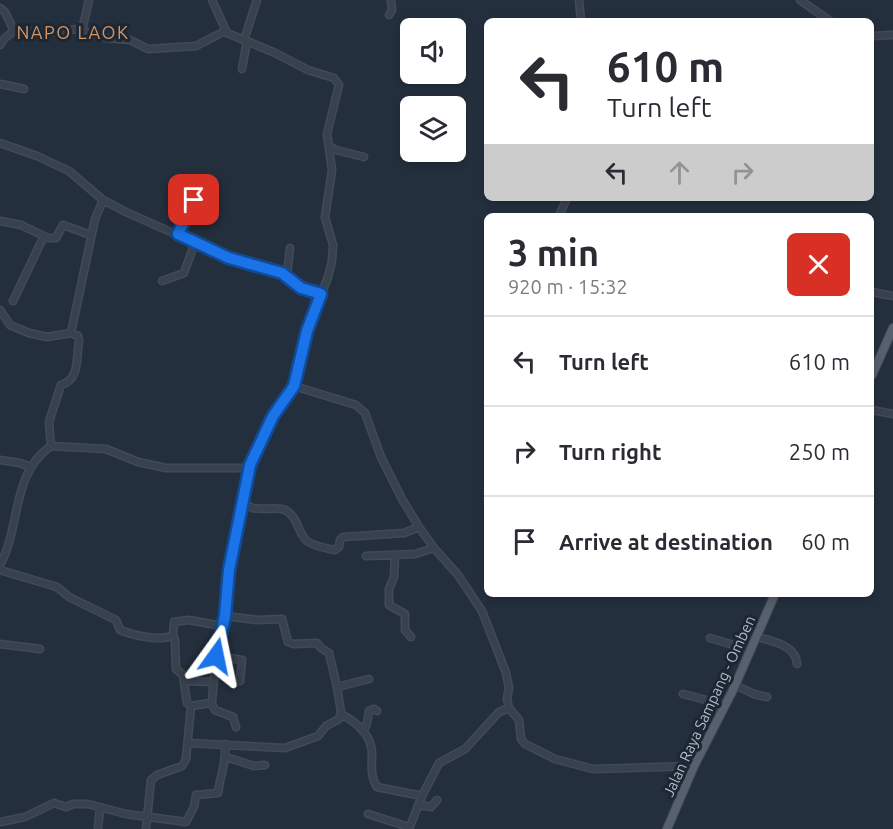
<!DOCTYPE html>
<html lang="en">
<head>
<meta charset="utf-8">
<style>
  body { margin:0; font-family:Ubuntu,sans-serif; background:#f2f2f3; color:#2b2b33; height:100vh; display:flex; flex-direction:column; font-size:22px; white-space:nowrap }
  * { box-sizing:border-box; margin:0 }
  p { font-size:20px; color:#7c7c81 }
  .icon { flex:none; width:33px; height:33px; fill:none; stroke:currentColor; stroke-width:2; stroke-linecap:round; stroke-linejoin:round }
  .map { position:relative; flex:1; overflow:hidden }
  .drawer { position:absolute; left:484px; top:213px; width:390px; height:384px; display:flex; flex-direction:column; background:#fff; border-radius:9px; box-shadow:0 3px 9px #0003 }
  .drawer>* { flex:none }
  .hud { position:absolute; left:484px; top:18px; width:390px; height:183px; border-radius:9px; box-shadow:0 3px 9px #0003; background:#fff; color:#2b2b33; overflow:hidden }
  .controls { position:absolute; left:400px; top:18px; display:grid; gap:12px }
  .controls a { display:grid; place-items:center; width:66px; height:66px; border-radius:9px; background:#fff; box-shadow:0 3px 9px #0003; font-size:30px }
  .pin { position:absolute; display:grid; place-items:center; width:51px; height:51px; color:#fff; margin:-26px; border-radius:12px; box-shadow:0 3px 9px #0006 }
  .me { position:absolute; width:66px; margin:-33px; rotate:12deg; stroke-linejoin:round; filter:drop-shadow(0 0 4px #0008) }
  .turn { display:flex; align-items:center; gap:21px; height:126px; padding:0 24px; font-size:27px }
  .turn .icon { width:78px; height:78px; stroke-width:2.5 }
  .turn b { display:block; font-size:42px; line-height:51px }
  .lanes { display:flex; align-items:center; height:57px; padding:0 24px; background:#0003; justify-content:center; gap:30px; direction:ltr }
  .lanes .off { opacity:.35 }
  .round { display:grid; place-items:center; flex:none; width:63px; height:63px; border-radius:9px; background:#f2f2f3 }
  .head { display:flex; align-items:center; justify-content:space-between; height:102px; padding:0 24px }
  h1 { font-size:36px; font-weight:700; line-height:45px }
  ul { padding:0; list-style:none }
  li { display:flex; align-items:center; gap:18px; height:90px; padding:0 24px; border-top:2px solid #e1e1e2 }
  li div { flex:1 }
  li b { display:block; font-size:22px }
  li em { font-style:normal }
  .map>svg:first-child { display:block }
</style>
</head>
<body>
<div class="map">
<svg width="893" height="829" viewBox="0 0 893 829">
  <rect width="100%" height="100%" fill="#242f3e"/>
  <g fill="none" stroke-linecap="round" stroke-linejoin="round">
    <defs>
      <path id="minor" d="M579,0L581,21
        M800,0L830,21
        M0,8L5,12L14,31
        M389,15L392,10L391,0
        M82,30L89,0
        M872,36L893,35
        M244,40L257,0
        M0,45L5,38L14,31L46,33L78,29L106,38L130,40L148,49L196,46L225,31
        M242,69L247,41
        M0,84L24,89
        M0,143L37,156L69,171L103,200L126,212L229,258L286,275L301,288L321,294
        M329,146L336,150L364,157
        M559,216L567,198
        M0,221L21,225L48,238H56L63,225L91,235
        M178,234L193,200L209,191
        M287,275L290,248
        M162,281L184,273L195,242
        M872,292L893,296
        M13,301L44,236
        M0,310L10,325L29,333L47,337L71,333L78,336L79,341C76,358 80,380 61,385L49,422L51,446C11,473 21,527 0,565
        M71,333L95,219L103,200
        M294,386L356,405L365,413L381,457L402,499L419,527L434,548L458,575L482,611L506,673L509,688L507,699L509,708L519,720L521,739L525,744L555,759L593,769L694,766
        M872,410L893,414
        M51,446L106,449L138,462L166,468H250
        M0,460L20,463L30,467
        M245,501C250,515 273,505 285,510C298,516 297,532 307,541C315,547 326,548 335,550L339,547L340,540L343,537L404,533L419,527
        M366,556L415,554L434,548
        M395,556L394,577L389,589V605L405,614V630L411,637
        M0,570L57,587L69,597L116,620L120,630C132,635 161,642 173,635L174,622L189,620L222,626
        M225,616L257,620L282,619L288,642L294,644L317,643L321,648L329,653L337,687L369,679
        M173,635L175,640L176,669L183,675L187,703L191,706
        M757,637C772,641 796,645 797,664
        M710,638L751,650
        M0,644L40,649
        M216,656L242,660L240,681
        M185,681L212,682
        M735,685L754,694L767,697
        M683,694L706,700L722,710
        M211,702L215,710L233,717L236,727
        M341,714C356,722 372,734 372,754C372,766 370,776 377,787L422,796L409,829
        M364,730L367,723L369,711L374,709L377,711
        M188,743L285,748L318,736L326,726L339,719L341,712L337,687
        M226,757L254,766L265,765
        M422,796L439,763L465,749L499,712L509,708
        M418,805L431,807L437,800
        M368,814L409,827
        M0,822L25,817L54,803L66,807L73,804H88L126,814L186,822L194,807L196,795L218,793C220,776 227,761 225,744
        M98,829L100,808
        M146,829L151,780L157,775L182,766L186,759L191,706L210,703L212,701L216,656L225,616L229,570L238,534L250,468L274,416L294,386L307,331L328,277L332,261L333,245L325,217L332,170L327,134L339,85L334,78L308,70L273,52L227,33L212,0"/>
      <path id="major" d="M872,375L893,328
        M667,829L694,766L733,690L775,594"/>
    </defs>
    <use href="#minor" stroke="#414a57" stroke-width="9"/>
    <use href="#major" stroke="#414a57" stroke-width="10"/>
    <use href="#minor" stroke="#38414e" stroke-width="6"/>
    <use href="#major" stroke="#56606e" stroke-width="8"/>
  </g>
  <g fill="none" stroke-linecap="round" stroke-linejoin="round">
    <defs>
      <path id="route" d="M194,200L178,234L229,258L282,273L301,288L321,294L307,331L294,386L273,416L250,465L229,570L225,616L216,656"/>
    </defs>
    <use href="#route" stroke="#114b97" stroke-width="15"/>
    <use href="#route" stroke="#1a73e8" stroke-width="10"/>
  </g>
  <g text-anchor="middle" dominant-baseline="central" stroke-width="6" stroke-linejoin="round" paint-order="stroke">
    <g font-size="15" fill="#b4bcc9" stroke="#1d2633">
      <text transform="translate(709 706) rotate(-65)">Jalan Raya Sampang - Omben</text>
    </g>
    <g font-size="18" letter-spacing="1.5" fill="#d59563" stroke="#1d2633">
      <text x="73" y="32">NAPO LAOK</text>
    </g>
  </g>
</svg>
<div class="controls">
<a><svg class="icon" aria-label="sound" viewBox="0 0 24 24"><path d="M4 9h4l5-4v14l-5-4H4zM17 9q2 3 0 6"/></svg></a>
<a><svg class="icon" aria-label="layers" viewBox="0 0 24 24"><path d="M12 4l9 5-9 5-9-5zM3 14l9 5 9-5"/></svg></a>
</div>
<div class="pin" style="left:194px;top:200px;background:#d93025"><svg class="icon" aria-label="arrive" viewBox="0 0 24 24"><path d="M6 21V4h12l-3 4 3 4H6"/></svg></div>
<svg class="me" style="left:216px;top:656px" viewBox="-20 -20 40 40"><path d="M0-17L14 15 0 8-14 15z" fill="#1a73e8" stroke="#fff" stroke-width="4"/></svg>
<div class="hud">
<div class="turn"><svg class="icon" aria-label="left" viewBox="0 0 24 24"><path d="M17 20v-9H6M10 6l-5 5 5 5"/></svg><div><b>610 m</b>Turn left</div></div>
<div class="lanes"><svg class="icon" aria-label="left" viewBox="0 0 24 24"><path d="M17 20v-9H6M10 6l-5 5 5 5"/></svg><svg class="icon off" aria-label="ahead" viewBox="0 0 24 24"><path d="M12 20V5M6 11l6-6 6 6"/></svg><svg class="icon off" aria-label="right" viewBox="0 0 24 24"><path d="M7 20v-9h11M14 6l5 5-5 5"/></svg></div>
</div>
<section class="drawer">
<div class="head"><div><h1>3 min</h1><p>920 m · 15:32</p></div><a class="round" style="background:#d93025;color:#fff"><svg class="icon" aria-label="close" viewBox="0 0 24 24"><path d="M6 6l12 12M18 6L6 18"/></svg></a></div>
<ul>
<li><svg class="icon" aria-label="left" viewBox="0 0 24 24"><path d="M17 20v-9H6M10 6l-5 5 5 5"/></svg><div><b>Turn left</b></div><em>610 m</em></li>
<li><svg class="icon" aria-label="right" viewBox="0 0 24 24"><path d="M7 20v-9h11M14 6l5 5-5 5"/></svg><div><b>Turn right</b></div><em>250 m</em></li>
<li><svg class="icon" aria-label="arrive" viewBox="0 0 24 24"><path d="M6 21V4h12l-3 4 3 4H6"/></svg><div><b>Arrive at destination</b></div><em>60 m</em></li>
</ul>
</section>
</div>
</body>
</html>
